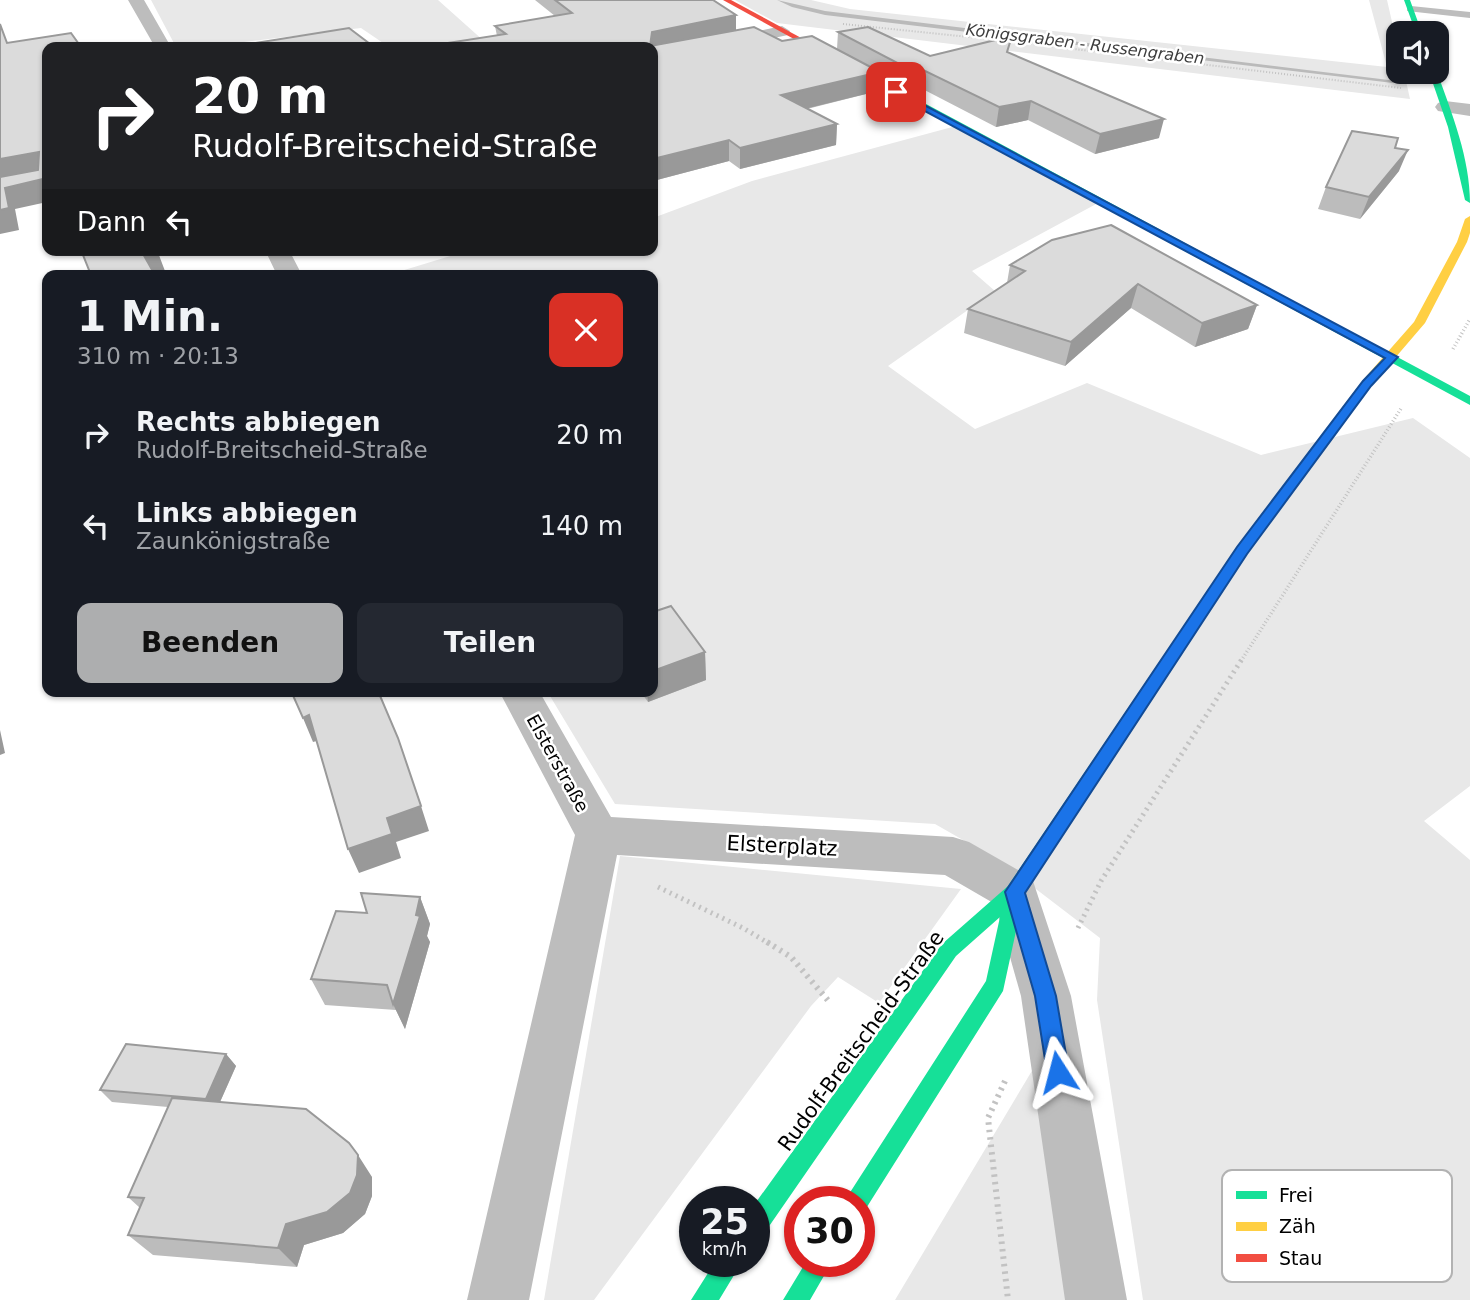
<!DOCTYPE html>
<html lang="de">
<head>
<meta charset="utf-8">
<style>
  body { margin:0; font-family:"DejaVu Sans",sans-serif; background:#242831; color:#f1f3f6; height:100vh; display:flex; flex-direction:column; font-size:26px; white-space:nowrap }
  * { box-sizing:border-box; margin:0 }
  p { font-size:23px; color:#9ea1a6 }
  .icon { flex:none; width:38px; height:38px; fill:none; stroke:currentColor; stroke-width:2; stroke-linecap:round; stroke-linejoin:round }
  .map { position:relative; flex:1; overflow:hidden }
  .details { position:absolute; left:42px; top:270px; width:616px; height:427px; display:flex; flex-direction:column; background:#171b24; border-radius:14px; box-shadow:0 2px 5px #0004 }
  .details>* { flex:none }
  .hud { position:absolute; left:42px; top:42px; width:616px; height:214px; border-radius:14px; box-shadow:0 2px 5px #0004; background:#202124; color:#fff; overflow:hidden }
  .buttons { position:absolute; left:1386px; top:21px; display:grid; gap:14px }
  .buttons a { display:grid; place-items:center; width:63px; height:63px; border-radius:14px; background:#171b24; box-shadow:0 2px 5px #0004; font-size:35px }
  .speed { position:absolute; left:679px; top:1186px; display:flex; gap:14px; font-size:35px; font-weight:700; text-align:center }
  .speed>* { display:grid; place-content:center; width:91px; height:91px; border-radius:50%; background:#171b24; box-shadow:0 2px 5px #0004; line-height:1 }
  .speed small { font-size:18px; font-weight:400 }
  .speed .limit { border:10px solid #d22; background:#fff; color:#111 }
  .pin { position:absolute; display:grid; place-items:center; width:60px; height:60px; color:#fff; margin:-30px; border-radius:14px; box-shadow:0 4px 10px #0006 }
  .me { position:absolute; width:77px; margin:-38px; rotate:351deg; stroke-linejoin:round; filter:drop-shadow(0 0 5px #0008) }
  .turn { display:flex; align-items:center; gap:24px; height:147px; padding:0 35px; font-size:32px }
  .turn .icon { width:91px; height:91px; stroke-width:2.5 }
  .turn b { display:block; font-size:49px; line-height:60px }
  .then { display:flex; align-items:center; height:66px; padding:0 35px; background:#0003; gap:14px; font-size:26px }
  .round { display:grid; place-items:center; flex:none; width:74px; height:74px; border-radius:14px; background:#242831 }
  .head { display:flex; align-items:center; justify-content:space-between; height:119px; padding:0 35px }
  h1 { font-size:42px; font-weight:800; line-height:52px }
  .button { display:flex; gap:14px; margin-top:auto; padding:14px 35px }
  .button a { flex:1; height:80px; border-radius:14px; background:#adaeaf; color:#111; font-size:28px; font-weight:800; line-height:80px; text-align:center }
  .button a+a { background:#242831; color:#f1f3f6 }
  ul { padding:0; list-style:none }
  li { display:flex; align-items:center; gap:21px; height:91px; padding:0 35px }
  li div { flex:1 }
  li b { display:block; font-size:26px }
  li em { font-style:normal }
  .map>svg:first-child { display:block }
</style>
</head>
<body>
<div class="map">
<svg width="1470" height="1300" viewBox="0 0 1470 1300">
  <rect width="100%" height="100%" fill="#fff"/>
  <path fill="#e8e8e8" d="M151,0H438L485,42L458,47H389L361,28L202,47H176Z
    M735,0H811L850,9L1387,67L1369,0H1387L1398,48V72H1404L1410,99L777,23Z
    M956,126L1098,203L972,271L995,291L888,366L975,429L1087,383L1261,455L1413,418L1470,458V786L1424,821L1470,860V1300H1143L1097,1000L1100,938L998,860L935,824L615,804L547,691H653V275H388L470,250H653V218L752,181Z
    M620,856L961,889L879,1003L838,977L811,1006L594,1300H544Z
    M1036,1064L1074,1300H895Z"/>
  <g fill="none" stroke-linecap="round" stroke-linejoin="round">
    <path fill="#bababa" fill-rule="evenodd" d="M777,0L825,11L1397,81L1393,83L825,15L792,7Z"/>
    <path stroke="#c2c2c2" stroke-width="2" stroke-dasharray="1 2" stroke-linecap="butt" d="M843,24L998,40
      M1007,41L1401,88"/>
    <path stroke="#c2c2c2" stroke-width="3.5" stroke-dasharray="1 2.5" stroke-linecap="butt" d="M1453,349L1470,319
      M1241,661L1402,407"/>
    <path stroke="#c2c2c2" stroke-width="5" stroke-dasharray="2 4.5" stroke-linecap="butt" d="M658,887L743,928L770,944
      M1078,928L1101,881L1242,659"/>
    <path stroke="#c2c2c2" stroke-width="6" stroke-dasharray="2.5 5" stroke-linecap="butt" d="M767,942L791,957L831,1004
      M1005,1081L988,1118L1008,1300"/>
    <path fill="#bdbdbd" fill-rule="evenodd" d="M1411,6L1470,12V18L1407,11V7Z"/>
    <path fill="#bdbdbd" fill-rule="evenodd" d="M128,0H144L171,47H155Z
      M782,26L790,31L788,35L653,63V53Z
      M1445,101L1470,104V116L1438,111L1435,107L1438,103Z
      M265,250H289L302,275H277Z
      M499,691H539L611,817L953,837L969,842L1032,878L1071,996L1127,1300H1065L1021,996L995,904L945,875L617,855L529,1300H467L575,835Z"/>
    <path fill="#16e098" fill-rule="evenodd" d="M1404,0H1410L1422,33H1416Z
      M1429,72H1437C1452,114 1470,158 1470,203L1465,200L1448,127Z
      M907,97H913L1470,396V405L907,101Z
      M1318,445L1324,449L1247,553L1024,894L1003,991L865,1210L859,1213V1202H845L849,1194L986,981L1000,917L956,956L763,1235L754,1238V1205L942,944L1008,886L1237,547L1313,446Z
      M715,1262H742L719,1300H691Z
      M806,1262H832L810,1300H783Z"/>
    <path fill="#ffcf43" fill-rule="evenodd" d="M1470,216V233L1467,242L1425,323L1371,386L1323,452H1313V446L1363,380L1414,322L1457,242L1465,219Z"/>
    <path fill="#f24e42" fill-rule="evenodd" d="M723,0H731L914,99L907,101Z"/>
  </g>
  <path fill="#bcbcbc" d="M535,0H713L736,30L782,41L837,49L838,32L930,56L1009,53L1159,138L1095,154L1028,120L996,127L911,83L903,85L880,73L878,91L807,109L837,124L836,145L740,169L729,161L653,181V47L497,36L495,26L555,16Z
    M1399,171L1360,219L1318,209L1326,187Z
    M1052,240L1257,305L1248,329L1195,347L1131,308L1065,366L964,333L968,309L1007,283L1010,265Z
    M705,652L706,680L648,702L640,691H653Z
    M420,897L430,924L427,936L430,942L405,1029L396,1010L325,1005L311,979L367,913Z
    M226,1054L236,1066L220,1102L372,1177V1196L365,1214L343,1233L304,1245L297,1267L153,1255L128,1235L140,1208L128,1197L168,1107L112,1102L100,1090Z"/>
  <path fill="#999" d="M736,15V33L650,47L652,32Z
    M913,65L911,83L903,85L905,67Z
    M880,72L878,91L780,115L781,95Z
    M1031,101L1028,120L996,127L999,107Z
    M1164,119L1159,138L1095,154L1100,134Z
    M837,124L836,145L740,169V148Z
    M729,140V161L653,181V159Z
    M1408,150L1399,171L1360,219L1369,197Z
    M39,152L47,170L0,182V159Z
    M47,178V202L15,209L19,230L0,234V210L5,188Z
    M148,250H157L165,271L151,274L142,252Z
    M1138,284L1131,308L1065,366L1071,342Z
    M1257,305L1248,329L1195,347L1202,323Z
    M705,652L706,680L648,702L647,691H653V671Z
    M309,715L320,740L313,742L303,718Z
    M0,730L5,753L0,755Z
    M421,806L429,831L396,842L401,858L359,873L348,849L387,818Z
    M420,897L430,924L427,936L430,942L405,1029L393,1004Z
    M226,1054L236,1066L216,1111L206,1099Z
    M358,1155L372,1177V1196L365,1214L343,1233L304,1245L297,1267L278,1248L286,1224Z"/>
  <path fill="#dbdbdb" stroke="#999" stroke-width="2" d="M555,0H713L736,15L652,32L650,46L754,27L782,41L812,36L880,72L781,95L837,124L740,148L729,140L653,159V47H422L506,34L495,26L572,13Z
    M0,24L7,43L71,33L81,47H47V178L5,188L9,208L0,210V177L38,170L39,152L0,159Z
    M868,27L930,56L1012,36L1007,52L1164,119L1100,134L1031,101L999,107L913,65L905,67L838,32Z
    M349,28L374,47H230Z
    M1352,131L1398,138L1395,148L1408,150L1369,197L1326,187Z
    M1111,225L1257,305L1202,323L1138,284L1071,342L968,309L1025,271L1010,265L1052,240Z
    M81,250H148L142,252L155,275H91Z
    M671,606L705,652L653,671V612Z
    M291,691H378L398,738L421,806L387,818L392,834L348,849L309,715L303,718Z
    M361,893L420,897L416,915L420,916L393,1004L387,985L311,979L336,911L367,913Z
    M126,1044L226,1054L206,1099L100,1090Z
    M172,1098L306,1109L349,1143L358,1155L357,1175L350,1193L327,1212L286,1224L278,1248L128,1235L144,1198L128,1197Z"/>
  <path fill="#1a73e8" stroke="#114b97" stroke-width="2" d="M896,90L1398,357L1371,386L1247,554L1025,893L1056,996L1069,1072L1066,1080L1058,1083L1050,1080L1047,1072L1035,996L1005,892L1237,547L1363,381L1385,358L893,94Z"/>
  <g text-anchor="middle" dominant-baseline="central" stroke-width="5" stroke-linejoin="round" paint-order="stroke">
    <g font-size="16" font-style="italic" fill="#3d3d3d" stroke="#fff">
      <text transform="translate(1085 44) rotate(7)">Königsgraben - Russengraben</text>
    </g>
    <g font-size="18" fill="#000" stroke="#fff">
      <text transform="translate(558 763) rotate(61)">Elsterstraße</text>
    </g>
    <g font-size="21" fill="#000" stroke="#fff">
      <text transform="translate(782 846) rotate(3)">Elsterplatz</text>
      <text transform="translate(861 1041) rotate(-54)">Rudolf-Breitscheid-Straße</text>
    </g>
  </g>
  <rect x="1222" y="1170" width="230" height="112" rx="10" fill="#fff" stroke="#b2b2b2" stroke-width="2"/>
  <rect x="1236" y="1191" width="31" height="8" fill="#16e098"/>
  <rect x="1236" y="1222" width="31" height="9" fill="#ffcf43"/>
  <rect x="1236" y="1254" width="31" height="8" fill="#f24e42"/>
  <g font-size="19" fill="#000">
    <text x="1279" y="1202">Frei</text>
    <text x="1279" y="1233">Zäh</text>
    <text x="1279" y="1265">Stau</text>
  </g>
</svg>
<div class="buttons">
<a><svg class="icon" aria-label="sound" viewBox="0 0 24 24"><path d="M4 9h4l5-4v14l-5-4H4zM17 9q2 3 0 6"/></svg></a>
</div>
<div class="speed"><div>25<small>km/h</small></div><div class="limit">30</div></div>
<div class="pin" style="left:896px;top:92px;background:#d93025"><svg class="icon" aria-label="arrive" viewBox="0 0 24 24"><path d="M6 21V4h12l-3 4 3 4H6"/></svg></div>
<svg class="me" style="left:1058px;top:1072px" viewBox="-20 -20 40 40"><path d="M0-17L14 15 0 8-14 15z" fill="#1a73e8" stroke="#fff" stroke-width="4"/></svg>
<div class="hud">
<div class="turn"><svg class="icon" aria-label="right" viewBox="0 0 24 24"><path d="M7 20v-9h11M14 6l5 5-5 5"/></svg><div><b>20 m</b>Rudolf-Breitscheid-Straße</div></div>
<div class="then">Dann<svg class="icon" aria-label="left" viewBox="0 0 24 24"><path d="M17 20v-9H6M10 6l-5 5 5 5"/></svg></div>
</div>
<section class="details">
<div class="head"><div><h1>1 Min.</h1><p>310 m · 20:13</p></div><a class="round" style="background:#d93025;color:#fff"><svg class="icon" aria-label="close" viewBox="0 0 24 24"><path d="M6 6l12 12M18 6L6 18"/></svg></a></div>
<ul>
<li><svg class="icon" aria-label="right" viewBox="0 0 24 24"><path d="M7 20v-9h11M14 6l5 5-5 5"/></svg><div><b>Rechts abbiegen</b><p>Rudolf-Breitscheid-Straße</p></div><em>20 m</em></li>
<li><svg class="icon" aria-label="left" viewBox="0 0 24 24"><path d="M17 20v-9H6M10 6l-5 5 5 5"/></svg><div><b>Links abbiegen</b><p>Zaunkönigstraße</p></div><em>140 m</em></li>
</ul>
<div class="button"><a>Beenden</a><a>Teilen</a></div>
</section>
</div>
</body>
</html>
